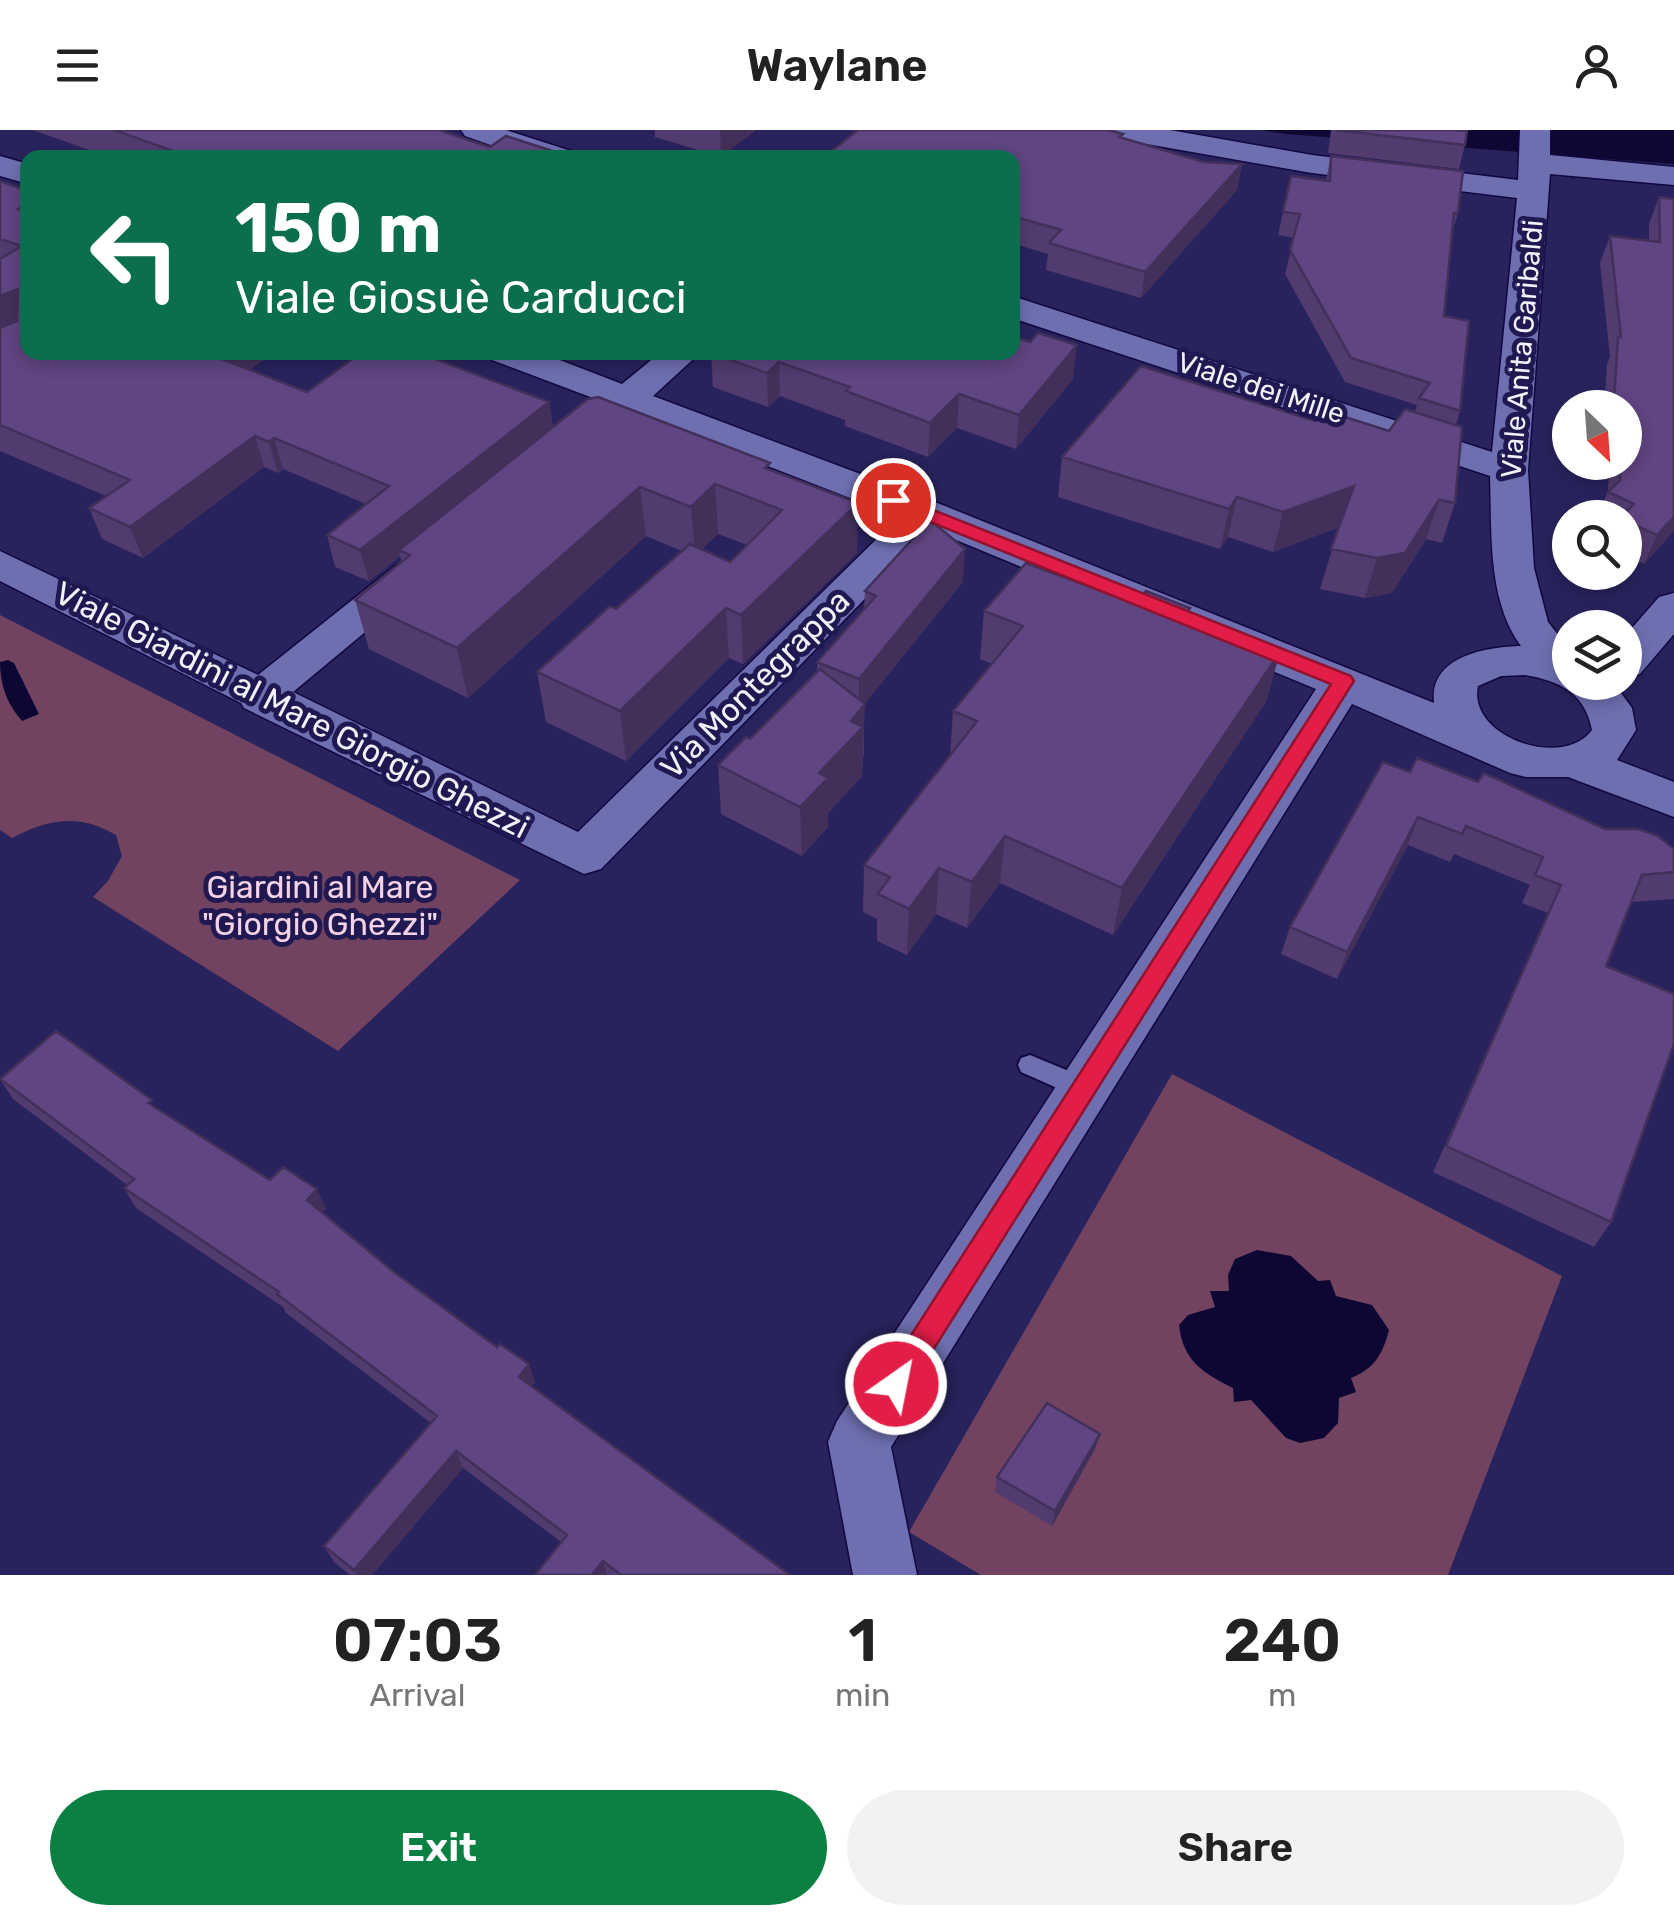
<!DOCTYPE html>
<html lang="en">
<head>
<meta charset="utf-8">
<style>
  body { margin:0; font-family:Rubik,sans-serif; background:#f2f2f2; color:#222; height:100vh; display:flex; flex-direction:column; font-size:38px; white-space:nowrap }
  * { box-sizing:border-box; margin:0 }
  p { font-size:32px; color:#767676 }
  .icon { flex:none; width:55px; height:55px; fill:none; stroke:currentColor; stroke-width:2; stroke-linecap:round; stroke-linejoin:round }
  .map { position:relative; height:1445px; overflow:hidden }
  .side { display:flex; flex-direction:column; background:#fff; flex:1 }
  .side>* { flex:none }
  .banner { position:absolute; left:20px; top:20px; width:1000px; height:210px; border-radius:20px; box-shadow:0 5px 15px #0003; background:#0b6e4f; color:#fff; overflow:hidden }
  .needle { width:65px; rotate:155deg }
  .fabs { position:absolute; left:1552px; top:260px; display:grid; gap:20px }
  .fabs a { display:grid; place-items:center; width:90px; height:90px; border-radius:50%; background:#fff; box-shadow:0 5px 15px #0003; font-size:50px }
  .pin { position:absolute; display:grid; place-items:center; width:85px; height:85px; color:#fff; margin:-42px; border:5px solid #fff; border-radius:50%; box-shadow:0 2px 10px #0007 }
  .me { position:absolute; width:110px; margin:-55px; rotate:33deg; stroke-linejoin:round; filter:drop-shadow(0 0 8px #0008) }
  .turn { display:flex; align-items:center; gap:35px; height:210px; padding:0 50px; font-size:45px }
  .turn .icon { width:130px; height:130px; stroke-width:2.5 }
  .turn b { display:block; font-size:70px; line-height:85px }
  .eta { display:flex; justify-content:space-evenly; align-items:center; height:170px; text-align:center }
  .eta b { font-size:60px; font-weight:600; line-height:70px }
  .action { display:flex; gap:20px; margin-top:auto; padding:20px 50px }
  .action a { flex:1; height:115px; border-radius:60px; background:#0b8043; color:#fff; font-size:40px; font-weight:600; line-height:115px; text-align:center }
  .action a+a { background:#f2f2f2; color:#222 }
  header { display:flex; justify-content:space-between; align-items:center; height:130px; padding:0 50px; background:#fff; font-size:45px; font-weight:600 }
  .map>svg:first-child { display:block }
</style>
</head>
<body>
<header><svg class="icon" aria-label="menu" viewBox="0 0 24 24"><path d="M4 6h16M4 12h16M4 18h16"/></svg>Waylane<svg class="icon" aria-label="person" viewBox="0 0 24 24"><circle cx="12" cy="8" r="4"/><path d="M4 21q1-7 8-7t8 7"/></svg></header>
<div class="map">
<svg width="1674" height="1445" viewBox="0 0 1674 1445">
  <rect width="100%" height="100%" fill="#28235c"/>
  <path fill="#714360" d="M0,485L520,750L338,921L93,767L108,751L122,726L116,705C79,683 48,689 12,708L0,700Z
    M1172,944L1562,1146L1448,1445H981L909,1402Z"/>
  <path fill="#0f0733" d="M1260,0H1674V34L1286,4Z
    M8,530L14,533L39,584L22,591C7,574 0,555 0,532Z
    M1257,1120L1291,1126L1318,1151L1330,1150L1336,1166L1372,1175L1389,1200C1383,1224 1374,1239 1351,1248L1356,1262L1339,1268L1338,1293L1324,1308L1300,1313L1286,1308L1251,1270L1234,1272L1233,1258C1203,1243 1183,1231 1179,1195L1188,1185L1215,1177L1210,1161H1229L1228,1145L1235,1129Z"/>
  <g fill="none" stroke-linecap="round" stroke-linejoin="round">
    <defs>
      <path id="lane" d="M1030,925L1093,951L1097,959L1093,967L1084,970L1021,942L1018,935L1021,928Z"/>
      <path id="street" d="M461,0H506L571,21L575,28H528L465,6Z
        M1103,0H1170L1312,25L1518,50L1520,0H1550V25L1674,37V55L1550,44L1528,340L1534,438L1548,492L1570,520V552H1613L1632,578L1636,600L1617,630L1674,652V687L1568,647H1526L1510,643L1352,574L891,1317L917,1445H853L828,1312L837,1291L1316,559L932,400L601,739L584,744L244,578L241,573L0,451V421L258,545L395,436L409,432L423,436L429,445L423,454L293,562L578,702L899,387L631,283L609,294L596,291L590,283L601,271L492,230L488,222H539L622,254L661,222H701L653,266L940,374L1434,573C1429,526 1486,517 1521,516C1487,470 1492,402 1490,346L1012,188V166L1492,322L1517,68L1312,43L1118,9L1107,6ZM1525,545C1560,551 1585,563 1592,600C1563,640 1467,607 1478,556L1501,546Z
        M0,26L28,34V54L0,46Z
        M1674,463V504L1640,544L1625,549V506L1659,467Z"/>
    </defs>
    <use href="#lane" stroke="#130740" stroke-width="4"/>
    <use href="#street" stroke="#130740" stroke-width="3"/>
    <use href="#lane" fill="#6e6fb0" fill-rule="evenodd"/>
    <use href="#street" fill="#6e6fb0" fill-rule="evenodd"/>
  </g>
  <path fill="#523b6f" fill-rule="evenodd" d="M33,0H439L490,17L574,28H111Z
    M655,0H756L721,27L655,7Z
    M1331,0H1455L1465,15L1459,39L1328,23Z
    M1123,4L1122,8L1204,32L1242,34L1237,60L1141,168L1046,140L1048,124L1012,113V28Z
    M1331,26L1458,83L1452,103L1444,186L1460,281L1456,295L1455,373L1442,413L1426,409L1392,463L1365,468L1320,459L1339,397L1273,422L1228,407L1220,419L1058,367L1062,327L1315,291L1389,301L1415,282L1417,275L1345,252L1285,144L1294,108L1278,105L1291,46L1326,50Z
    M0,51L28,61V222H275L249,240L307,262L549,272L553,297L771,340L857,423L743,534L729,528L626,631L546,592L537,542L616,479L682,421L646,406L468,568L369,519L355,470L402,432L400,426L369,451L335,437L327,405L366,374L283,339L278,343L264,337L143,428L102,409L89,378L106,366L0,321ZM718,404L747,415L730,432L702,419Z
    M1659,67L1674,401L1644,434L1625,425V388H1597L1608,361L1609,332H1625V278H1604L1607,234L1610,227L1600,133L1610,106L1649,110V94Z
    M711,223L1073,249L1016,319L957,298L928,327L845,296V290L780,266L768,277L713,257Z
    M963,452L864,574V624L863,626L862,646L828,683V697L802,726L721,684L718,635L750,609L817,541V532L864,479L865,461Z
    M1136,474L1190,478L1188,487L1267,570L1113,805L1000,753L967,798L936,784L907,825L877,811V789L863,782L864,735L950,625L953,581L992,534L980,529L984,481Z
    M1410,642L1674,719V769L1631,772L1606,836L1611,1092L1594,1117L1433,1042L1548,783L1522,773L1530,755L1454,724L1450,732L1408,715L1337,849L1281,824L1290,797Z
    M0,949L157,979L270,1050L326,1078L322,1082L394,1142L535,1252L531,1256L790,1445H535L561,1412L463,1338L372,1445H350L334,1432L324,1416L431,1293L286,1183L283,1177L136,1078L124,1058L127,1055L13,969Z
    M1100,1304L1095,1319L1052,1396L995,1362L997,1347Z"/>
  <path fill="#42305a" d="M720,0H756L721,27Z
    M1242,34L1237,60L1141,168L1145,142Z
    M28,73V104L18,79Z
    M18,159L28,183L0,201V166Z
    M1077,215L1073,249L1016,319L1019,285Z
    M219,222H275L223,257L214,226Z
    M779,232L780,266L768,277L767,243Z
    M959,264L957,298L928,327L930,293Z
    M549,272L554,303L399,420L400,426L369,451L360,420Z
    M255,306L264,337L143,428L130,397Z
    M274,308L283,339L278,343L269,312Z
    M715,354L718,404L695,426L691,377Z
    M1354,356L1343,396L1273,422L1283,382Z
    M640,357L646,406L468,568L457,518Z
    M1237,367L1228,407L1220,419L1229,379Z
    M1439,370L1426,409L1392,463L1365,468L1377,428Z
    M858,373L857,423L743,534L741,485Z
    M1674,387V401L1644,434L1657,405Z
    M965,419L963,452L859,581V549Z
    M726,478L729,528L626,631L620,581Z
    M1280,522L1267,570L1113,805L1122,758Z
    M865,574L862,646L828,683V697L802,726L800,677L819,643L851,591Z
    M1418,687L1408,715L1337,849L1347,822Z
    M1005,706L1000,753L967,798L972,752Z
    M939,738L936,784L907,825L909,779Z
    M317,1059L326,1078L316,1089L307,1070Z
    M529,1234L535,1252L524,1265L519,1247Z
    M1100,1304L1095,1319L1052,1396L1055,1381Z
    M456,1321L463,1338L372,1445H357L354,1440Z
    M603,1431L607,1445H592Z"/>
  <path fill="#5f4581" stroke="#42305a" stroke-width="2.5" d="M114,0H439L490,17L506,6L574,28H193Z
    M858,0H1109L1123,4L1119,7L1204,32L1242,34L1145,142L1049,113L1061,100L1012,86V28H823Z
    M1336,0H1455L1467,1L1465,15Z
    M1331,26L1463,41L1458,83H1454L1444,186L1469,191L1460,281L1419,268L1430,253L1351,228L1290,120L1300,84L1283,82L1291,46L1330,51Z
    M0,51L28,61V73L18,79L28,83V222H219L214,226L307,262L362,222H417L549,272L360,420L327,405L389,356L274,308L269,312L255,306L130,397L89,378L130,350L0,295V198L17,191L18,159L0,166V129L22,116L0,109Z
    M1659,67L1674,69V387L1657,405L1625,391V388H1620L1634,374L1608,362L1620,350V332H1625V278H1621V274L1614,271L1618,207H1621L1610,106L1660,112Z
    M1038,203L1077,215L1019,285L959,264L930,293L846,261L850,257L779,232L767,243L711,223L1012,222V206L1030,212Z
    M1141,236L1315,291L1323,280L1389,301L1405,279L1462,297L1455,373L1439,370L1405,423L1377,428L1331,419L1354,356L1283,382L1237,367L1229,379L1062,327Z
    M598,267L770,333L765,338L858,373L741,485L726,478L620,581L537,542L610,476L616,479L690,414L730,432L782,380L715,354L691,377L640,357L457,518L355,470L410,425L399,420L588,269Z
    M930,390L965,419L859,549L817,532L876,466L865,461Z
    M1026,433L1136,474L1146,461L1190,478L1184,486L1280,522L1122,758L1005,706L972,752L939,738L909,779L878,764L890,747L864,735L977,591L953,581L1023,496L984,481Z
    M820,539L865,574L851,591L863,597L819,643L828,648L800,677L718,635L746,607L750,609Z
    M1417,628L1478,652L1484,643L1605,699H1638L1658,706L1674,719V742L1642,745L1606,836L1674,864V914L1611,1092L1446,1016L1561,755L1535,745L1543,727L1466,696L1462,704L1418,687L1347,822L1290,797L1383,632L1410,642Z
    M56,901L152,970L148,973L270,1050L283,1037L317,1059L307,1070L394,1142L497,1217L500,1214L529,1234L519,1247L790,1445H621L603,1431L592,1445H535L567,1405L456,1321L354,1440L324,1416L437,1286L277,1164L279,1162L124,1058L134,1049L0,949Z
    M1047,1273L1100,1304L1055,1381L997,1347Z"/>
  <path fill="#e11d48" stroke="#92132f" stroke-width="2.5" d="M893,364L1351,546L1354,551L906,1263L896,1268L886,1263L882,1254L886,1244L1331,554L886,374L884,370Z"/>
  <g text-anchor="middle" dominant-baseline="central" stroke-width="10" stroke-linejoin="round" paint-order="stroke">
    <g font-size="28" fill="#f1f2f9" stroke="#1f1851">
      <text transform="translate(1522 219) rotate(-85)">Viale Anita Garibaldi</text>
      <text transform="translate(1261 258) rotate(18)">Viale dei Mille</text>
    </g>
    <g font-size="32" fill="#f1f2f9" stroke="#1f1851">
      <text transform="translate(755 554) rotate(-45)">Via Montegrappa</text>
      <text transform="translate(292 580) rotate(27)">Viale Giardini al Mare Giorgio Ghezzi</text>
    </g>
    <g font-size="32" fill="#f5d3e7" stroke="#1f1851">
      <text x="320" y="757">Giardini al Mare<tspan x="320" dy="37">"Giorgio Ghezzi"</tspan></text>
    </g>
  </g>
</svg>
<div class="fabs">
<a><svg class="needle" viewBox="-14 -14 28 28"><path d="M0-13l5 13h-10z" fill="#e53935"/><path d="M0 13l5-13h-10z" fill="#767676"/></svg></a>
<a><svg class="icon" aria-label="search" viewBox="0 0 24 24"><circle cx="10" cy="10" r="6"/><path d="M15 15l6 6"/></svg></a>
<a><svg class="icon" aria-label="layers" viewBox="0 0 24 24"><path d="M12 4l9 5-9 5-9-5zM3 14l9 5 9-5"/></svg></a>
</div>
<div class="pin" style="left:893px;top:370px;background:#d93025"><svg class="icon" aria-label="arrive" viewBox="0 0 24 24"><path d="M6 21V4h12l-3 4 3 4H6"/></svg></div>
<svg class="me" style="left:896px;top:1254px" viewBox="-20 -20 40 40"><circle r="17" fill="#e11d48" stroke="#fff" stroke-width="3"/><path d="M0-11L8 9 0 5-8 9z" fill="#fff"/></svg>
<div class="banner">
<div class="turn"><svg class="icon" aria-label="left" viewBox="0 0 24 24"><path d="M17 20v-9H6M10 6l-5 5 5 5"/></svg><div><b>150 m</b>Viale Giosuè Carducci</div></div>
</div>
</div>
<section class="side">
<div class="eta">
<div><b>07:03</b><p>Arrival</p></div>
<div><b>1</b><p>min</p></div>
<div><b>240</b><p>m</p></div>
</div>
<div class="action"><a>Exit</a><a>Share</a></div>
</section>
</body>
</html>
